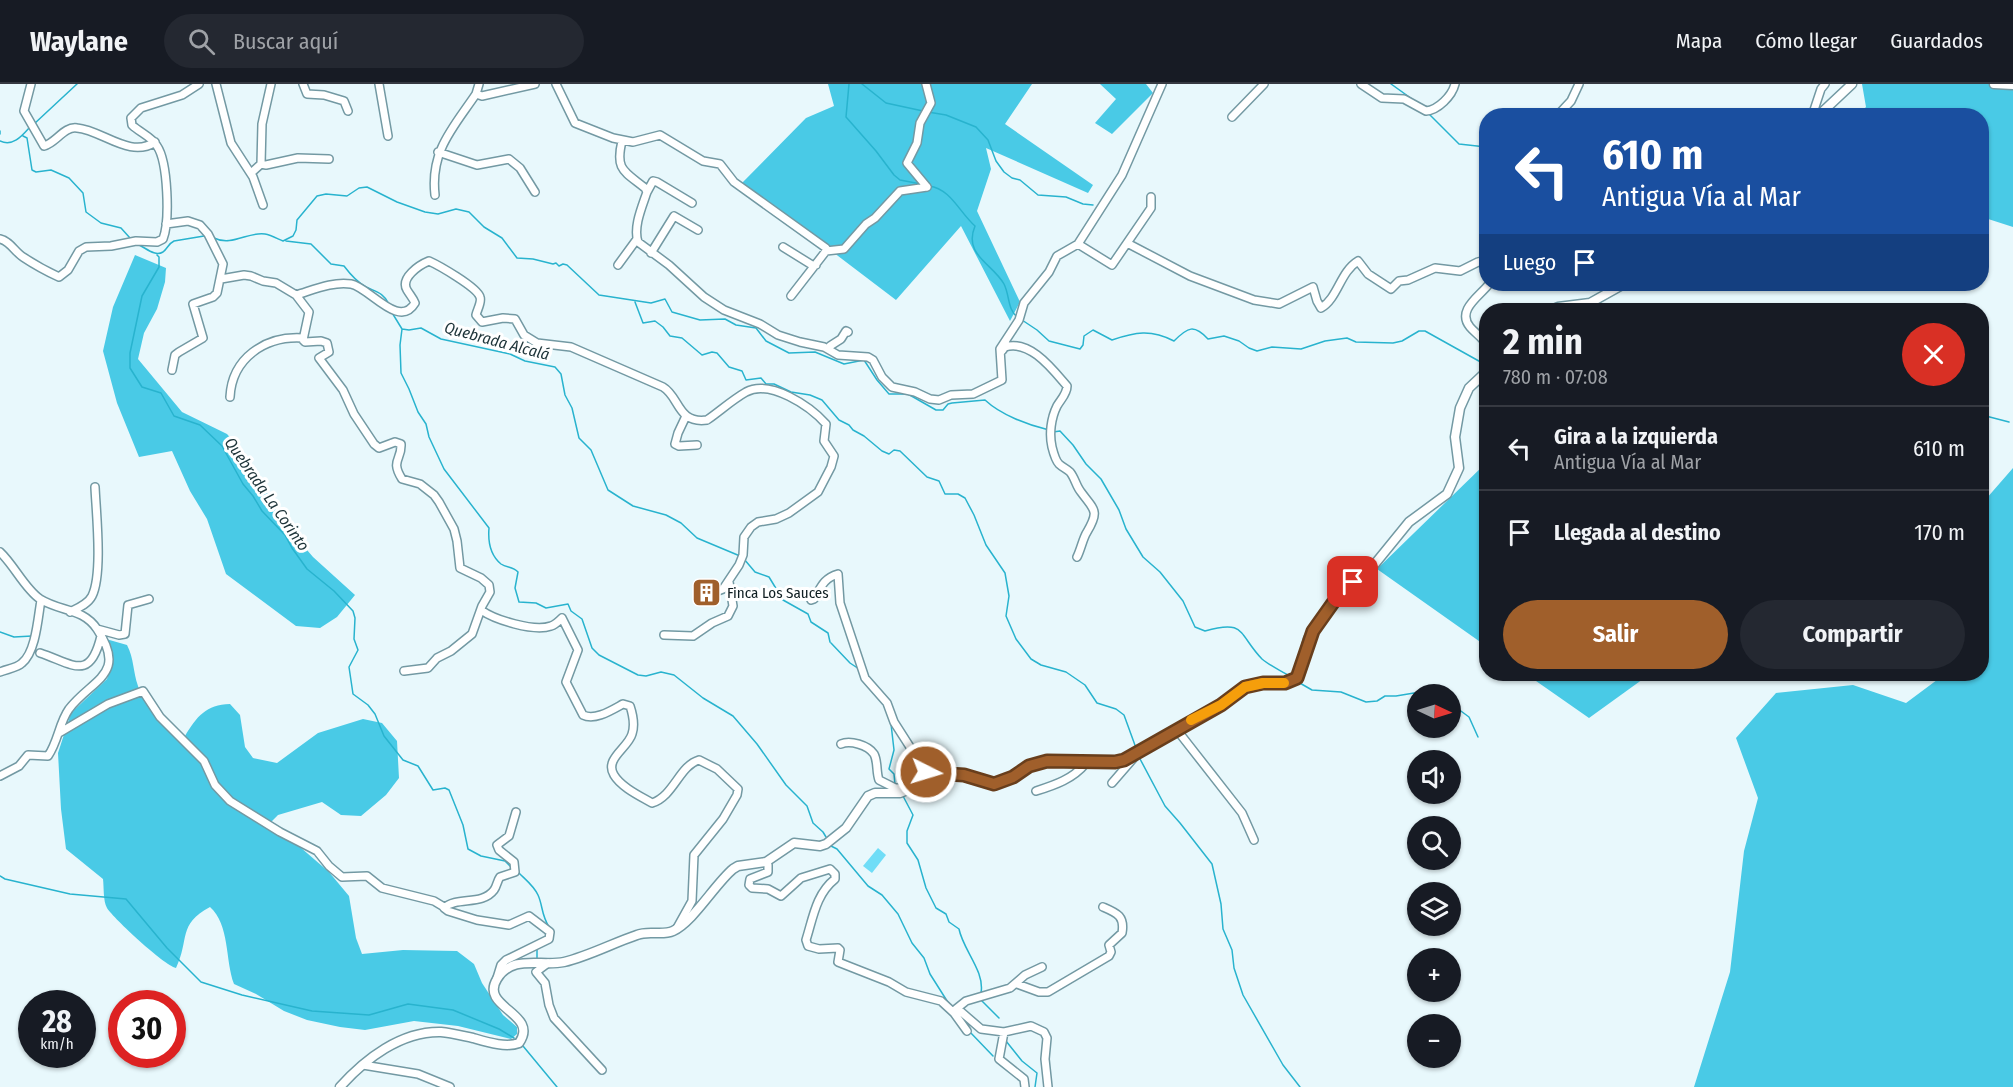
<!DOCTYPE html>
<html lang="es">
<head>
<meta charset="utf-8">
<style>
  body { margin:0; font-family:"Fira Sans Condensed",sans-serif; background:#242831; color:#f1f3f6; height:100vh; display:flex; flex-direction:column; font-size:22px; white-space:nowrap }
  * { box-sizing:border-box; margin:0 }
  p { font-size:20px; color:#9ea1a6 }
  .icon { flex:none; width:33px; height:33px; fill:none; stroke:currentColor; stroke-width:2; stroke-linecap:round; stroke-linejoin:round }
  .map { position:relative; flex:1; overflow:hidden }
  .panel { position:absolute; left:1479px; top:219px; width:510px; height:378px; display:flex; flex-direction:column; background:#171b24; border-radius:24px; box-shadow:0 2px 4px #0004 }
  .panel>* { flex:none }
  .top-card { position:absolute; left:1479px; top:24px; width:510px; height:183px; border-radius:24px; box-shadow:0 2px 4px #0004; background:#1a4fa0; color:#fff; overflow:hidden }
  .needle { width:39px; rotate:94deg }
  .tools { position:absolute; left:1407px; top:600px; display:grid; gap:12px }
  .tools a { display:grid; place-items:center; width:54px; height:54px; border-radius:50%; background:#171b24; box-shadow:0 2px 4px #0004; font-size:30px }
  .speed { position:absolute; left:18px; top:906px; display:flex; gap:12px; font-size:30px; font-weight:700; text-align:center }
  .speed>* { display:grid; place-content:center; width:78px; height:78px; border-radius:50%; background:#171b24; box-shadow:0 2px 4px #0004; line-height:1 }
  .speed small { font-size:15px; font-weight:400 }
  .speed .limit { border:9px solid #d22; background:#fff; color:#111 }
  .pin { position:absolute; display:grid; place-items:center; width:51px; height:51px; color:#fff; margin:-26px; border-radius:12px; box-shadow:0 3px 9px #0006 }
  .me { position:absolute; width:66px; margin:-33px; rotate:95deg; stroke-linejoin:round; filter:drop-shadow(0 0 4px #0008) }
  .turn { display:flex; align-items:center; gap:21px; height:126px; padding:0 24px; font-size:27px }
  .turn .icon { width:78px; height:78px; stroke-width:2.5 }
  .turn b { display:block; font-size:42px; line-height:51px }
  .then { display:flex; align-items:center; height:57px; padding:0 24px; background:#0003; gap:12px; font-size:22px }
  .round { display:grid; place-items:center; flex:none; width:63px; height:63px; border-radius:32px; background:#242831 }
  .overview { display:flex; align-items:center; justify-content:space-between; height:102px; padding:0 24px }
  h1 { font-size:36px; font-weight:700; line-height:45px }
  .primary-button { display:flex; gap:12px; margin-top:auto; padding:12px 24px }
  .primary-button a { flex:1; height:69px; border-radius:36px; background:#a05f2b; color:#fff; font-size:24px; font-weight:700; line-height:69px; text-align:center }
  .primary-button a+a { background:#242831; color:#f1f3f6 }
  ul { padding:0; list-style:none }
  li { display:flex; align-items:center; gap:18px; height:84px; padding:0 24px; border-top:2px solid #363941 }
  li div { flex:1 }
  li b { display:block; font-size:22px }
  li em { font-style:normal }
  header { display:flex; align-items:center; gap:36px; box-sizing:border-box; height:84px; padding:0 30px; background:#171b24; border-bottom:2px solid #363941 }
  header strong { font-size:28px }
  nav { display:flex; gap:33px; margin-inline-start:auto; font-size:21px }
  .search { width:420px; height:54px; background:#242831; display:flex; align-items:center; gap:15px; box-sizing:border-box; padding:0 21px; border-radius:33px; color:#9ea1a6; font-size:22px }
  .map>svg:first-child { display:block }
</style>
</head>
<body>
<header>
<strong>Waylane</strong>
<div class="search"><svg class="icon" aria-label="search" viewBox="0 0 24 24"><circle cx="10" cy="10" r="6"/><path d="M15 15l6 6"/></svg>Buscar aquí</div>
<nav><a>Mapa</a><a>Cómo llegar</a><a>Guardados</a></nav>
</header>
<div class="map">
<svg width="2013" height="1003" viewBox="0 0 2013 1003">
  <rect width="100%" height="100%" fill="#e8f8fc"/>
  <path fill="#6fddf7" d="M878,764L886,771L872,789L863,782Z"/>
  <path fill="#49cae6" d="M828,0H1032L1005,40L1093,101L1088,109L986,64L991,85L977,127L1020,218L1010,237L961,142L896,216L742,99L806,34L834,22Z
    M1100,0H1146L1153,9L1112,50L1095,39L1116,15Z
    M1862,0H2013V143L1982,133V32H1857L1866,23Z
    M135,171L166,184L165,198L157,225L144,249L138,275L182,328L227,350L249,375L284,439L313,473L355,511L337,533L320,544L296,542L226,490L207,435L190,407L172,367L139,373L117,319L103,267L113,223Z
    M1486,379V562L1377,485Z
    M2013,384V1003H1694L1730,888L1744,767L1758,714L1736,654L1776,609L1853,601L1906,619L1945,590H1982V416L1986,415Z
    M106,555L127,561C134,574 133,588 138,602C144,622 162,641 178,654L185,652C197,632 206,621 230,620L240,631L245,663L253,674L277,679L318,649L363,635L382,639L397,657L399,694L386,711L361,732L341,731L322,718L278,731L271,738L329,788L349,812L356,854L362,870L403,866L457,867L474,880L482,899L503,931L517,943V950L511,955L458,942L414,937L365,946L340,943L307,936L284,927L256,910L234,900C225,876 230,841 210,823C177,841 190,855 176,884C164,881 114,835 107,824C103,817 104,803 103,795L66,765L61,725L58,669L71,629L107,595L113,576Z
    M1526,590H1650L1589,634Z"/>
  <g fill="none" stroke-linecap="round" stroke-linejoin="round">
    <path stroke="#28b3ce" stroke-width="1.5" d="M849,0L846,33L876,67L894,91L900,96L921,100
      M862,0L886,19L923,27
      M1391,0L1419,20
      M928,28L946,31L976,43L988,56L996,77L1004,88L1012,94L1020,96L1038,111L1066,113L1083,120L1093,121
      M1428,29L1459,60L1486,63
      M34,40L77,0
      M0,47V50
      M23,52L27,54L32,86L36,88L51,86L69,94L83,109L86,128L101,139L121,144L130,154
      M0,57C13,63 22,52 30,43
      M929,102C951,105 959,128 975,142C963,171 992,179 1004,200C1010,212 1007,225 1018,234
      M214,154C232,163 249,147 265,150C271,151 278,155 283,157L293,152L296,146L297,136L317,112L326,110L347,112L359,104L367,103L397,118L425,128L438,130L456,125L469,128L484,143L502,154L517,174L533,175L553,180L556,179L559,182L563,180L567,181L599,211L651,219L665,215L672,228L700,236L725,235L736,241L756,244L766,257L789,269L815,268L844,280L864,276L877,296L889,310H908L936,326H943L948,320L952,319L985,316C1001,331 1028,341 1049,346
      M286,157L311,160L331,180L344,182C350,190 357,198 366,203C376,208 383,208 389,220
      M139,161C146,164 155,173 163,168C168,164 168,160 174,157L204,152
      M157,171L159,173V183L142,212L130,269V284L142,303L161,309L174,332L200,341L222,362L243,400L253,412L262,427L285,451L292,464L307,485L334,507L353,527L355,534L354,555L358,566L349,583L353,610L368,621L375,630L384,652L403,676L418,682L433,706L445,704L449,706L463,741L468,765L481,772L505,777L512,784
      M635,218L643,239L655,237L663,243L670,252L682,254L702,271L712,268L717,269L729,283L742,287L746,296L761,294L766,300H774L791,308L810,311L822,316L839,336L849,341L853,346L864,352L882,367L889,370L894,366L900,367L927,393L939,397L945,410H958L965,414L974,431L986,461L1005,489L1009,512L1006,532L1016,555L1031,575L1041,581L1066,588L1085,601L1097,619L1116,625L1124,631L1136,664
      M391,227L402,245L400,261L401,289L409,305L418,328L426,340L429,353L444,385L489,444C488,456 490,471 501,480C507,484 513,482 518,488L515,504L519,518L536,519L546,524L568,520L571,527L582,535L592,564L599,571L638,591L646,592L661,588L674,591L703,614L733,632L757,660L786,701L807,722L813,739L823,748L826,753
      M1022,236L1037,246L1049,257L1080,265L1083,261L1084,252L1093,246L1112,256C1135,248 1151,245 1174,257C1188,243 1194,240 1208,255L1224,252L1239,257L1249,264L1257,267L1272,263L1301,265L1325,257L1347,254L1356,258L1393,259L1402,257L1419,247H1425L1486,281
      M402,245L409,246L421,244L441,255L510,270L525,277L555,283L561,290L565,311L572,324L579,354L591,366L608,406L633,422L666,431L681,439L697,454L740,472
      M1982,331L2009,338
      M1053,348L1060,347L1073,361L1086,380L1101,395L1119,426L1126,445L1143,473L1160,488L1183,517L1195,543L1205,547C1246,535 1238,550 1262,575C1270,582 1282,587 1291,593
      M744,475L755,488L769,493L783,516L808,530L811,538L828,549L830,558
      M0,548L14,553L32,552
      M831,559L850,579L859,585
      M1298,598L1312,606L1341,608L1366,618L1377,617L1385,612H1396L1414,609L1420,610
      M1450,619L1469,633L1478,653
      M891,640L894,666L889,685L894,690L895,701
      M1139,673L1165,722L1180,739L1212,780L1221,820L1223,845L1232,866L1234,884L1243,911L1283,981L1300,1003
      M903,712L913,731L907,747V759L918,776L926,804L936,824L946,830L949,838L959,845C963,866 985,887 981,909
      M829,761L837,765L868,802L882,811L898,830L912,859L924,874L930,890L949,920
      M519,789C526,796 534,802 538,811C543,822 541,830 549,843
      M0,792L5,795L70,810L126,815L167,864L201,898L242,911L312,927L369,931L408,920L453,926L499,945L514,954
      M537,865V875
      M980,915L999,934
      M969,947L993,972
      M1006,957L1022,977L1037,989L1035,1003
      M523,962L557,1003"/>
    <defs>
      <path id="minor" d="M31,0L24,27L44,62C56,59 64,42 77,44C102,46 130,75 155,58
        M216,0L231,59L253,93L263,121
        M303,0L307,10L324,11L344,17L348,27
        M379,0L388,52
        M479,0L476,10L482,12L535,0
        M556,0L575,39L613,54L633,58L660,51L703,77L720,80L734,98L826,164V167L791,212
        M926,0L931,19L920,39L917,59L907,79L927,103
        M1361,0L1382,14L1404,15L1426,27C1438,26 1452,12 1455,0
        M1557,32L1571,17L1579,0
        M1810,32L1813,29L1821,5L1825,0
        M1232,33L1264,0
        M622,57C615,86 624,87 645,104L647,108C642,123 633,143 638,158L669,181L704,213L724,226L760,240L778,251L800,258L824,263L838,271L868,273L873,276L882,293L892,303L915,308L930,315L939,316L951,311L973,310L1002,296L1000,265L1019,236L1024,219L1049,188L1057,172L1078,160L1122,91L1162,0
        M438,68L477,81L509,75L520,84L535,108
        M261,80L262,40L271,0
        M251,89L261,80L266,81L298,74L329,75
        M647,108L653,97L657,98L692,119
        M435,111C430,67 453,44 476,10
        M166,140L188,137L200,141L208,150L223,180L217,209L213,213L193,220L203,254L179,268L175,271L172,286
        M0,155C10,157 15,168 23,173C35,181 46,187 59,193L68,186L79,167L86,163L111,162L136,157L157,158L163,155C170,137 168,78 157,62C152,53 139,48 132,41L131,34L141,24L182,11L199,0
        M1127,159L1190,192L1254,216L1279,220L1313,203L1317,217L1321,224C1338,214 1340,188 1358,177L1368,190L1391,205L1399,197L1408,196L1435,184L1460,187L1478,178L1486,176
        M1078,160L1112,181L1151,124V113
        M783,163L812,181H816
        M826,167L844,165L866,140L875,134L900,107L927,103
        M651,169L674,132L698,146
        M618,181L637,155
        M221,195L244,191L251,192L263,197L276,199L296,211L309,228L303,256L305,258L321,257L327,259L329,268L319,274L343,306L354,330L374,360L379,364L395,358L401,360C402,376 390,376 402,395L420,400L434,411L439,418L454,445L457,457L460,484L481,494L489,501L490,508L482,522L472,550L451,567L437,574L428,584L404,587
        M296,211C313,206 333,197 351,200C369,203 399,246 415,219C413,214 410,211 407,206C400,194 419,181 429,177C438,181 477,203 480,213C482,218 477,226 476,231L482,238L503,234L515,235L524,251L537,259L571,263L663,303C680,313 677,340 707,336C720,327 732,316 746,308C770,295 810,322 826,340L824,357L834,372L831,383L818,408L789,429L776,435L758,438L751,443L744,453L743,471L739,481L723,505L710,510
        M1486,260C1482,253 1475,249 1470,243C1456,226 1480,212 1489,200
        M829,265L830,262L841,255L846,247L848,248
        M1002,267L1005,263C1030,255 1053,286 1067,302C1067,310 1061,315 1057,322C1051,334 1049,350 1052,363C1053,367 1056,377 1059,380C1062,383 1067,385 1070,388C1075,394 1076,402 1081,408C1094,426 1100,426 1087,448C1083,454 1081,465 1077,473
        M230,313C232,274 265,252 302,254
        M686,332L678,349L675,360L679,362L697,361
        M0,468C14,481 25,505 40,515C61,528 83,524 97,545L119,551L125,550L128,521L149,515
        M811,516L814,515C821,503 824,494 838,490L840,519L865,594L887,619L894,638L926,688L939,693
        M481,526C495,536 534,548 551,542C555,541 559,537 562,534L578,566L566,598L583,631C595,637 612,626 623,620L630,622C633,631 635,641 632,650C628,664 604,675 614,691C621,703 640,712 652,719C674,712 679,682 699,676L717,685L738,705L737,711L723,735L694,771L692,817L677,844
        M70,528C78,524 88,520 92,512C103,490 96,427 95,403
        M664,551L693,552L712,539L728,532L733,522L729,498
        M40,569C73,580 90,598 101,552
        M0,588C7,585 17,584 22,579C36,568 38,533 41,516
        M1177,646L1242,729L1254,756
        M59,649L108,620L143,607L160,633L204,677L215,701L230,717L280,748L317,767L329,782L342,793L367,792L382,804L434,817L444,823
        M841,660C850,656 868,661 874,670C878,677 876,688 879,696L895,704H910
        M0,692L19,682L28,671L48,672C58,658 59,639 69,625C92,595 128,591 97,545
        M1112,699L1138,669
        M1036,707C1055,701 1073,695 1086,679
        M766,778L768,781V788L750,795L749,801L752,804L768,805L781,812L801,794L830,785L835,790V795C816,810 813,834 806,856L808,862L819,865L838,864L840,866L838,878L889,898L906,908L941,917L954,929L956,925L959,926L981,945L1004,948L1031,942L1044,948L1047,954L1045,975L1048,1003
        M548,879L536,888L545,899L549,921L554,934L602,986
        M497,894L501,881L506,876L549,855L550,848L529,832L509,841L477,836L448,827L444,824C457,812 482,822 494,806C497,802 497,797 500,793L515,788L514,778L499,766L497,761L509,752L516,728
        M1017,900L1039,908H1048L1109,872L1111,868L1109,861L1122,849C1125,832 1117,829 1103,823
        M956,925L966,917L1010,904L1025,891L1042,883
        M954,929L967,947
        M1004,948L999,975L1024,995L1025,1003
        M363,981L418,990L450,1003"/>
      <path id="major" d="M1994,0L2013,1
        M1818,32L1852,0
        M1551,226L1558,223L1590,219L1624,200
        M340,1003C365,975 401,947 441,948C452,949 463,952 473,954C487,958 506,964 519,959C540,929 479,924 497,895C512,870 541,883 564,878C589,872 613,859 637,851C648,846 662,852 673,847C693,838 715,800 733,785L738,782L766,778L794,759L820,762L826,760L846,744L868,712L875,709H900L948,690L964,691L994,700L1003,698L1029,682L1043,677L1095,679L1124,676L1221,621L1245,603L1263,599L1292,597L1297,594L1300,588L1308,555L1313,547L1335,516L1353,498L1374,481L1409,438L1447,410L1459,384L1455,353L1460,324L1469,304L1486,288"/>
    </defs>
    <use href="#minor" stroke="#7399a3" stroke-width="10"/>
    <use href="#major" stroke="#7399a3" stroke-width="11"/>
    <use href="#minor" stroke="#fff" stroke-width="7"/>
    <use href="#major" stroke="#fff" stroke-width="8"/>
  </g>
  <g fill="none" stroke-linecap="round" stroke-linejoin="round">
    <defs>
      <path id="route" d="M926,688L939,693L948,690L964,691L994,700L1013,693L1029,682L1047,677L1115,678L1124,676L1221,621L1245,603L1263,599H1285L1297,594L1313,547L1335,516L1353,498"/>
    </defs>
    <use href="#route" stroke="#683e1c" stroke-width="15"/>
    <use href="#route" stroke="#a05f2b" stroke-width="10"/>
    <path stroke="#f59e0b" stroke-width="10" d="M1191,636L1221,621L1245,603L1263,599H1284"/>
  </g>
  <defs>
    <symbol id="building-square" viewBox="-11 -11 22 22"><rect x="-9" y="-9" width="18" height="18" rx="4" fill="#a05f2b" stroke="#fff"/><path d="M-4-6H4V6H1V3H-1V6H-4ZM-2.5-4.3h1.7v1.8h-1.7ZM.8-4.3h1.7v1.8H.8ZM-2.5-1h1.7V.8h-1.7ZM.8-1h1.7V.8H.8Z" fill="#fff"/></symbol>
  </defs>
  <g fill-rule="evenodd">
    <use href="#building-square" x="690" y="492" width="33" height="33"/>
  </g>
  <g text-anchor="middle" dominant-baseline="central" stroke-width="6" stroke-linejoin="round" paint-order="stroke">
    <g font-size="15" fill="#0f1e22" stroke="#fff" text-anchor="start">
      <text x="727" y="509">Finca Los Sauces</text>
    </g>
    <g font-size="16" font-style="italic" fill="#1e3439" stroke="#fff">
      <text transform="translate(497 257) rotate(15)">Quebrada Alcalá</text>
      <text transform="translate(267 410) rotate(55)">Quebrada La Corinto</text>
    </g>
  </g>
</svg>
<div class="tools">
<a><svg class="needle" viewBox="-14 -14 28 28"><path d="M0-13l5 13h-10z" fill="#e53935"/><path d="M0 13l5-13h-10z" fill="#9ea1a6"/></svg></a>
<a><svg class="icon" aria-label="sound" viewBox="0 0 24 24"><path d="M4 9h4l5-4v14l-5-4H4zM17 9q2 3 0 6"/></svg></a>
<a><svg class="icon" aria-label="search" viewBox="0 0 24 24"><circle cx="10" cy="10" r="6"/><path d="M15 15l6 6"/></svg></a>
<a><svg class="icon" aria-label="layers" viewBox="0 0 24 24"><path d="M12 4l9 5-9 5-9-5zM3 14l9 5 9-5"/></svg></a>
<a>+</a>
<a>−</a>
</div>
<div class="speed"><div>28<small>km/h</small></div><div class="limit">30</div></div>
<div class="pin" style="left:1353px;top:498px;background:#d93025"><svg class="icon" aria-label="arrive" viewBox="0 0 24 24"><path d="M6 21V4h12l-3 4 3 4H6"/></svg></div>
<svg class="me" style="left:926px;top:688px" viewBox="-20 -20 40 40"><circle r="17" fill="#a05f2b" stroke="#fff" stroke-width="3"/><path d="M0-11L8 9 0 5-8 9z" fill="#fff"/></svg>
<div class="top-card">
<div class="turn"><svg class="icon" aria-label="left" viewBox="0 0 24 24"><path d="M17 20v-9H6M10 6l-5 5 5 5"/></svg><div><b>610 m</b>Antigua Vía al Mar</div></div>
<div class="then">Luego<svg class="icon" aria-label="arrive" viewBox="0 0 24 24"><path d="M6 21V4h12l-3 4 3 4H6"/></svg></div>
</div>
<section class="panel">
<div class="overview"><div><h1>2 min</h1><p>780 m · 07:08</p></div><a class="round" style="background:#d93025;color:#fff"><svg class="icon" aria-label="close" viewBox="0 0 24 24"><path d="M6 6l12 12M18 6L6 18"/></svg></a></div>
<ul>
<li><svg class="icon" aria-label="left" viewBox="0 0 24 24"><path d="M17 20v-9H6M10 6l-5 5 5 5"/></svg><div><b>Gira a la izquierda</b><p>Antigua Vía al Mar</p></div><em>610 m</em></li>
<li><svg class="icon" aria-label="arrive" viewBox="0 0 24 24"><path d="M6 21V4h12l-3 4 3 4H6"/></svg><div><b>Llegada al destino</b></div><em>170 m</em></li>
</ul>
<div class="primary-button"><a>Salir</a><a>Compartir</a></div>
</section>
</div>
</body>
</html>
